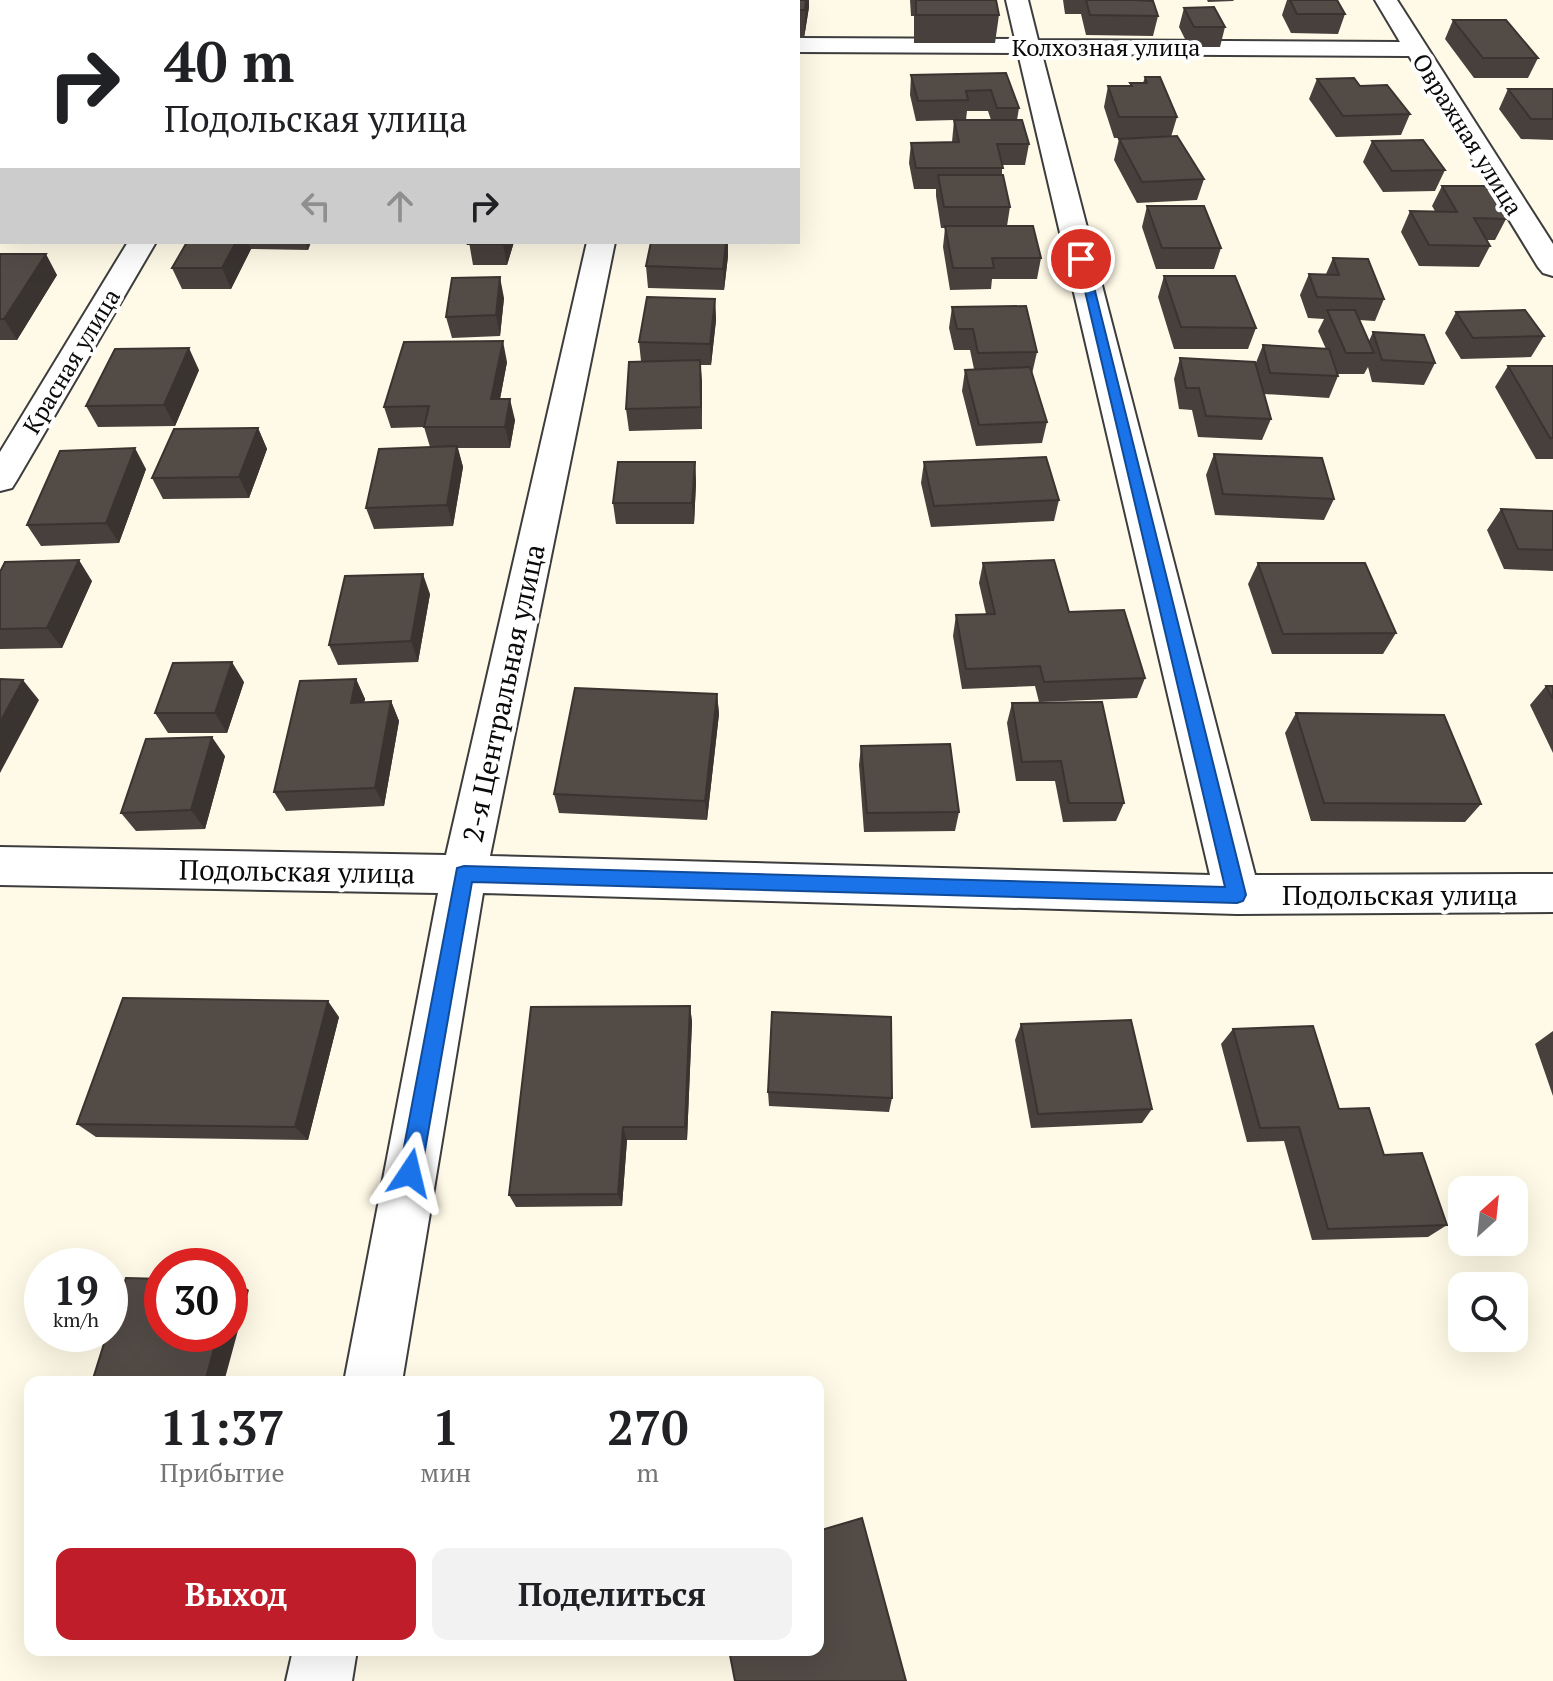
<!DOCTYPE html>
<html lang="ru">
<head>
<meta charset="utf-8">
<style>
  body { margin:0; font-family:"PT Serif",serif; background:#f2f2f2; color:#202124; height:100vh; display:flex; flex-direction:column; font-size:30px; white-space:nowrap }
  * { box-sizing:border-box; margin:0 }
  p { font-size:26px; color:#757577 }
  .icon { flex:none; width:44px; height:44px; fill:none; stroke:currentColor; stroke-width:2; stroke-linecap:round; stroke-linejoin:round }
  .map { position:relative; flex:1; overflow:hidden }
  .side { position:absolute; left:24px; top:1376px; width:800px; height:280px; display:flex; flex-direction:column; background:#fff; border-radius:16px; box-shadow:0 8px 32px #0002 }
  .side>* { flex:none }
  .guide { position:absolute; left:0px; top:0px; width:800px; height:244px; box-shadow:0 8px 32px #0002; background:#fff; color:#202124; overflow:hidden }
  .needle { width:52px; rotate:27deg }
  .controls { position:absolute; left:1448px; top:1176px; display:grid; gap:16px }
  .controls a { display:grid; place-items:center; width:80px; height:80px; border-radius:16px; background:#fff; box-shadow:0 8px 32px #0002; font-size:40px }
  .speed { position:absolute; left:24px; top:1248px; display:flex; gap:16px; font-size:40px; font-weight:700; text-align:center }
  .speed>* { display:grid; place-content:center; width:104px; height:104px; border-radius:50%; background:#fff; box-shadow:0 8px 32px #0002; line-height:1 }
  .speed small { font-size:20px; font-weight:400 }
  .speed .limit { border:12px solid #d22; background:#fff; color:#111 }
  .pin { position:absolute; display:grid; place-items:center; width:68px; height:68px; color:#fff; margin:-34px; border:4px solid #fff; border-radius:50%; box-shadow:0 2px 8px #0007 }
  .me { position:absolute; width:88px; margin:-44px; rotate:10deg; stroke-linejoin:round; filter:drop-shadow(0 0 6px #0008) }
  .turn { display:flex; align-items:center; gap:28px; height:168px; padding:0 32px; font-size:36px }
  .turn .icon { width:104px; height:104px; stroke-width:2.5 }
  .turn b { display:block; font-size:56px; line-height:68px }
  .lanes { display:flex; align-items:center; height:76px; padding:0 32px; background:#0003; justify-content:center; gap:40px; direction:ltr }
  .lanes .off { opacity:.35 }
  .eta { display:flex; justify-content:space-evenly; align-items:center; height:136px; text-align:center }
  .eta b { font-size:48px; font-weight:700; line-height:56px }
  .action { display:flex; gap:16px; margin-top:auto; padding:16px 32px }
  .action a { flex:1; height:92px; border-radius:16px; background:#c01d2b; color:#fff; font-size:32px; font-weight:700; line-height:92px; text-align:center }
  .action a+a { background:#f2f2f2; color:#202124 }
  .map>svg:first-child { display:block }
</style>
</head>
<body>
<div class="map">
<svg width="1553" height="1681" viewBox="0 0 1553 1681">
  <rect width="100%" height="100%" fill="#fff9e7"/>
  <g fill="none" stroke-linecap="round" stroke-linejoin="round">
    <defs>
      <path id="street" d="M250,0H275L249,2Z
        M642,0H664V2H642Z
        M1006,0H1028L1038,40L1400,42L1375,0H1397L1553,244V276L1543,273L1538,267L1409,56L1042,54L1255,875L1553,874V912L1237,914L483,893L402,1382H344L438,893L0,885V847L446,855L587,242H615L490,856L1210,875L1018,53L798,52V38L1015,39Z
        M0,31H2V45H0Z
        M128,242H156L17,480L12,488L0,491V452Z
        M293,1650H357L352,1681H286Z"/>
    </defs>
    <use href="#street" stroke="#3d3d3d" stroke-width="4"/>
    <use href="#street" fill="#fff" fill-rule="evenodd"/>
  </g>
  <path fill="#47403c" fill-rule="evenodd" d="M117,0H204L202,2H118Z
    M910,0H996L999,15L995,43H914V16H911Z
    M1063,0H1134L1158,16L1153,36L1086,35L1081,14H1065Z
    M1207,0H1234L1233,1L1208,2Z
    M1287,0H1337L1345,14L1338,34L1291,33L1282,15Z
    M798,2L809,7L804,38H798Z
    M1184,8L1225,27L1220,47H1189L1179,27Z
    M1453,20L1538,58L1528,78H1474L1445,39Z
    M1006,73L1019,108L1017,120L1029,144L1025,165H1002V175L1010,207L1007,226L1041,258L1037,279H992L991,289L950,290L943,247L945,228H941L936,196V189H914L909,163L911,143L952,142L954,120L916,121L910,95L911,75ZM967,111H988L991,120H966Z
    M1145,77L1177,117L1171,137L1204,179L1197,200L1137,203L1114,160L1119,139L1154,138H1114L1104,107L1108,86H1130V83H1143Z
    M1317,79L1410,114L1401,135L1336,137L1309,99Z
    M1508,89H1553V140L1521,139L1499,109Z
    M1372,141L1445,170L1435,191L1383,192L1363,162Z
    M0,179H2V240H0Z
    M1442,186L1506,219L1495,240H1486L1490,246L1479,267L1419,266L1401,232L1410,211H1435L1432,206Z
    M1147,206L1221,248L1214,269H1156L1142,227Z
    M187,242H311L308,250L251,249L231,289H182L172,268Z
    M469,242H514L507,265H473Z
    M651,242H728V256L724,290L648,288L646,266Z
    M0,254L57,275L17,340H0Z
    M1333,258L1384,299L1375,321L1359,320L1369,341L1373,332L1435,363L1424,385L1372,382L1368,367L1364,374H1338V376L1329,398L1264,394L1271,419L1262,440L1198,437L1192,410L1179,409L1174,379L1180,358L1255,365L1263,345L1326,349L1318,331L1324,319L1308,318L1300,295L1309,274H1326Z
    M1164,276L1256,328L1248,349H1174L1158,297Z
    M504,298L500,336L452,338L446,317Z
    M715,299L716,320L711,365H701L702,429L629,431L626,409L641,361L639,342Z
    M952,307L1037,352L1032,374L1047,422L1042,443L976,446L962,391L965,370L974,369L970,350H954L949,328Z
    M1456,312L1544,336L1531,357L1461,359L1445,333Z
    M507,362L500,399L515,420L510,448H458L463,467L453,526L374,529L366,508L430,447L424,427L391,428L384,407Z
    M1508,366H1553V459H1536L1495,387Z
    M199,370L175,426L98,427L86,406Z
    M258,428L267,449L249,498L163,499L152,478Z
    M1214,454L1334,499L1324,520L1215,515L1206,475Z
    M695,462L696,483L694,524H616L613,503Z
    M924,462L1059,500L1054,521L931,527L921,483Z
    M146,469L119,543L41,546L27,525Z
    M1501,509L1553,511V571L1504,569L1487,530Z
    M983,563L1069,612L1145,678L1137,698L1039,702L1035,686L962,689L953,636L956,615L986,614L979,583Z
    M1258,563L1396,633L1383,654H1272L1248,584Z
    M0,572L92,581L62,648L0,649Z
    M430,594L418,662L338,665L329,645Z
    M356,679L365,699L364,702L391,701L399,721L384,806L286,811L274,792Z
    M244,682L227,733H168L155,713Z
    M1546,686H1553V753L1530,705Z
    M717,694L719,714L707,820L559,813L554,794Z
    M1012,703L1124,803L1116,821L1063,822L1055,781H1016L1007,723Z
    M1296,713L1481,804L1465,822L1311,821L1285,733Z
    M861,746L959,812L955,831L864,832L859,765Z
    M225,756L205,829L136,831L121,813Z
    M690,1006L692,1022L687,1140H627L622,1206L516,1207L509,1195Z
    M339,1017L308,1140L96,1137L77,1124Z
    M1021,1024L1152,1109L1142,1123L1031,1128L1015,1040Z
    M1233,1029L1339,1109L1384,1155L1447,1225L1428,1237L1312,1240L1284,1141L1247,1142L1221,1044Z
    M1553,1031V1096L1535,1044Z
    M768,1092L892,1098L889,1112L769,1106Z"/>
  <path fill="#3a3431" d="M184,0H204L202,2H185Z
    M806,0H809V7L804,38Z
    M236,242H248L251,249L231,289L222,268Z
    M305,242H311L308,250Z
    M503,242H514L507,265L503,244Z
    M726,242H728V256L724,290L723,269Z
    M46,254L57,275L17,340L4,319Z
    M500,277L504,298L500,336L496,315Z
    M715,299L716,320L711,365L710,344Z
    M503,341L507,362L496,420L491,399Z
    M189,348L199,370L175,426L164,405Z
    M700,360L702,381V429L701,407Z
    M510,399L515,420L510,448L505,427Z
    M258,428L267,449L249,498L239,477Z
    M457,446L463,467L453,526L447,505Z
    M135,448L146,469L119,543L106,523Z
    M695,462L696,483L694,524L692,503Z
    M79,560L92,581L62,648L47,628Z
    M423,574L430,594L418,662L411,641Z
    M232,662L244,682L227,733L215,713Z
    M356,679L365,699L360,722L351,703Z
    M23,680L39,700L0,773V722Z
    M717,694L719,714L707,820L705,801Z
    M391,701L399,721L384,806L375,788Z
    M212,737L225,756L205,829L191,810Z
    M328,1001L339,1017L308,1140L295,1127Z
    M690,1006L692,1022L687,1140L685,1127Z
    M623,1127L627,1140L622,1206L618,1194Z
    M233,1280L249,1290L224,1382H205L218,1334H230V1291Z"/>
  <path fill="#534b46" stroke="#3a3431" stroke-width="2" d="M327,0H381V2H326Z
    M532,0H581V2H532Z
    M726,0H806L805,10H798V2H725Z
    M916,0H996L999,15H916Z
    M1086,0H1134L1153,1L1158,16L1090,15Z
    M1290,0H1337L1345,14H1297Z
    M1214,7L1225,27H1194L1184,8Z
    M1453,20H1506L1538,58H1483Z
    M1006,73L1019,108H997L991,90L966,91L968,100L918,101L911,75Z
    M1145,77H1160L1177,117H1119L1108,86H1132L1130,83H1147Z
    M1354,78L1360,86L1387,85L1410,114L1343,116L1317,79Z
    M1508,89H1553V119H1531Z
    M954,120H1022L1029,144H997L1003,168H916L911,143L959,142Z
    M1177,136L1204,179L1142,182L1119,139Z
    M1423,140L1445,170L1392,171L1372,141Z
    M938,175H1003L1010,207H944Z
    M0,179H2V219H0Z
    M1442,186H1486L1506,219L1474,218L1490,246L1429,245L1410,211L1457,212Z
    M1147,206H1204L1221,248H1162Z
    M945,226H1033L1041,258H992L994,268H953Z
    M187,242H236L222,268H172Z
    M469,242H503V244H468Z
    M651,242H726L723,269L646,266Z
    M0,254H46L4,319H0Z
    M1333,258L1368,259L1384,299L1317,297L1309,274L1339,275Z
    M1164,276H1235L1256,328L1181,327Z
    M500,277L496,315L446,317L452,278Z
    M647,297L715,299L710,344L639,342Z
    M1026,306L1037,352L978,353L973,329H957L952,307Z
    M1327,310H1355L1374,353H1346Z
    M1525,310L1544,336L1473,338L1456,312Z
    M1373,332L1424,335L1435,363L1382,360Z
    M503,341L491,399H510L505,427H424L429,406L384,407L404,342Z
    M1263,345L1329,349L1338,376L1270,373Z
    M189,348L164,405L86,406L115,349Z
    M1180,358L1255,362L1271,419L1206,416L1199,388H1186Z
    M700,360L701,407L626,409L629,362Z
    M1508,366H1553V438H1550Z
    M1030,367L1047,422L979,425L965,370Z
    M258,428L239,477L152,478L174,429Z
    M457,446L447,505L366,508L379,449Z
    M135,448L106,523L27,525L60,451Z
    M1214,454L1322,458L1334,499L1223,494Z
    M1046,457L1059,500L934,506L924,462Z
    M618,462H695L692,503H613Z
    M1501,509L1553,511V550L1518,549Z
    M79,560L47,628L0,629V572L5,562Z
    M1054,560L1069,612L1124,610L1145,678L1044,682L1040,666L966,669L956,615L995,614L983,563Z
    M1258,563H1365L1396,633L1283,634Z
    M423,574L411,641L329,645L345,576Z
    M232,662L215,713H155L173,663Z
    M0,679L23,680L0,722Z
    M356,679L351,703L391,701L375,788L274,792L300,681Z
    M1546,686H1553V699Z
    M575,688L717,694L705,801L554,794Z
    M1102,702L1124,803H1069L1061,761L1022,762L1012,703Z
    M1296,713L1444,715L1481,804L1324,803Z
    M212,737L191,810L121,813L146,739Z
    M950,744L959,812L867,813L861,746Z
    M123,998L328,1001L295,1127L77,1124Z
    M690,1006L685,1127H623L618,1194L509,1195L531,1007Z
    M772,1012L891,1017L892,1098L768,1092Z
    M1131,1020L1152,1109L1038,1114L1021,1024Z
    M1313,1026L1339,1109L1369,1108L1384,1155L1422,1153L1447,1225L1328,1229L1299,1127L1260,1128L1233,1029Z
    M126,1278L162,1279V1334H218L205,1382H92L107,1334H110V1326Z
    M862,1518L906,1681H735L729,1650H818V1531Z"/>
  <path fill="#1a73e8" stroke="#114b97" stroke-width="2" d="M1077,257L1087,259L1246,895L1243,901L1237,903L472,882L421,1173L418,1180L410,1184L403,1180L399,1173L457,868L464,866L1225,887Z"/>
  <g text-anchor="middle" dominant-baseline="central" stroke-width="8" stroke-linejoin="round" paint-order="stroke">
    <g font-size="24" fill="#0a0a0a" stroke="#fff">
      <text x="1106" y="47">Колхозная улица</text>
      <text transform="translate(1468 134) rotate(58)">Овражная улица</text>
      <text transform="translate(71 361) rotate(-59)">Красная улица</text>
    </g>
    <g font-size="28" fill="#0a0a0a" stroke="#fff">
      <text transform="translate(503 693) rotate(-78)">2-я Центральная улица</text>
      <text transform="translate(297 871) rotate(1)">Подольская улица</text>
      <text x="1400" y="894">Подольская улица</text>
    </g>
  </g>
</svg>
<div class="controls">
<a><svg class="needle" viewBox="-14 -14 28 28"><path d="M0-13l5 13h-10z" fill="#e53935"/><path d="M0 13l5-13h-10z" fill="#757577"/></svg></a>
<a><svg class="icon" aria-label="search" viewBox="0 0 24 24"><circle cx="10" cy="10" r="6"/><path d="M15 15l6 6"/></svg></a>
</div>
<div class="speed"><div>19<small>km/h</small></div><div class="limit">30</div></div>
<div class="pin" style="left:1081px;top:259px;background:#d93025"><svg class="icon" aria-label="arrive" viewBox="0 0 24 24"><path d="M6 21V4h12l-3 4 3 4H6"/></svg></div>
<svg class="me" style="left:410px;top:1173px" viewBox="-20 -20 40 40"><path d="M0-17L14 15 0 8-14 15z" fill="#1a73e8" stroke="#fff" stroke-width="4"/></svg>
<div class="guide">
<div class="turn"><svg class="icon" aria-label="right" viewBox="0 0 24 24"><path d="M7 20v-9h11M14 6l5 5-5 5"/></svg><div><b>40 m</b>Подольская улица</div></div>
<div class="lanes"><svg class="icon off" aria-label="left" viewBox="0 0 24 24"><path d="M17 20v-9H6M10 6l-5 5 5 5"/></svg><svg class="icon off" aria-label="ahead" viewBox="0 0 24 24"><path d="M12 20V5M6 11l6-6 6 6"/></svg><svg class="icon" aria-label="right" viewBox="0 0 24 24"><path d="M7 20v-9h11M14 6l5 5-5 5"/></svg></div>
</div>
<section class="side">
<div class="eta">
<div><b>11:37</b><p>Прибытие</p></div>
<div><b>1</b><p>мин</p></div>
<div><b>270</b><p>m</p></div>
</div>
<div class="action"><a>Выход</a><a>Поделиться</a></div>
</section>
</div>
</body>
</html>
